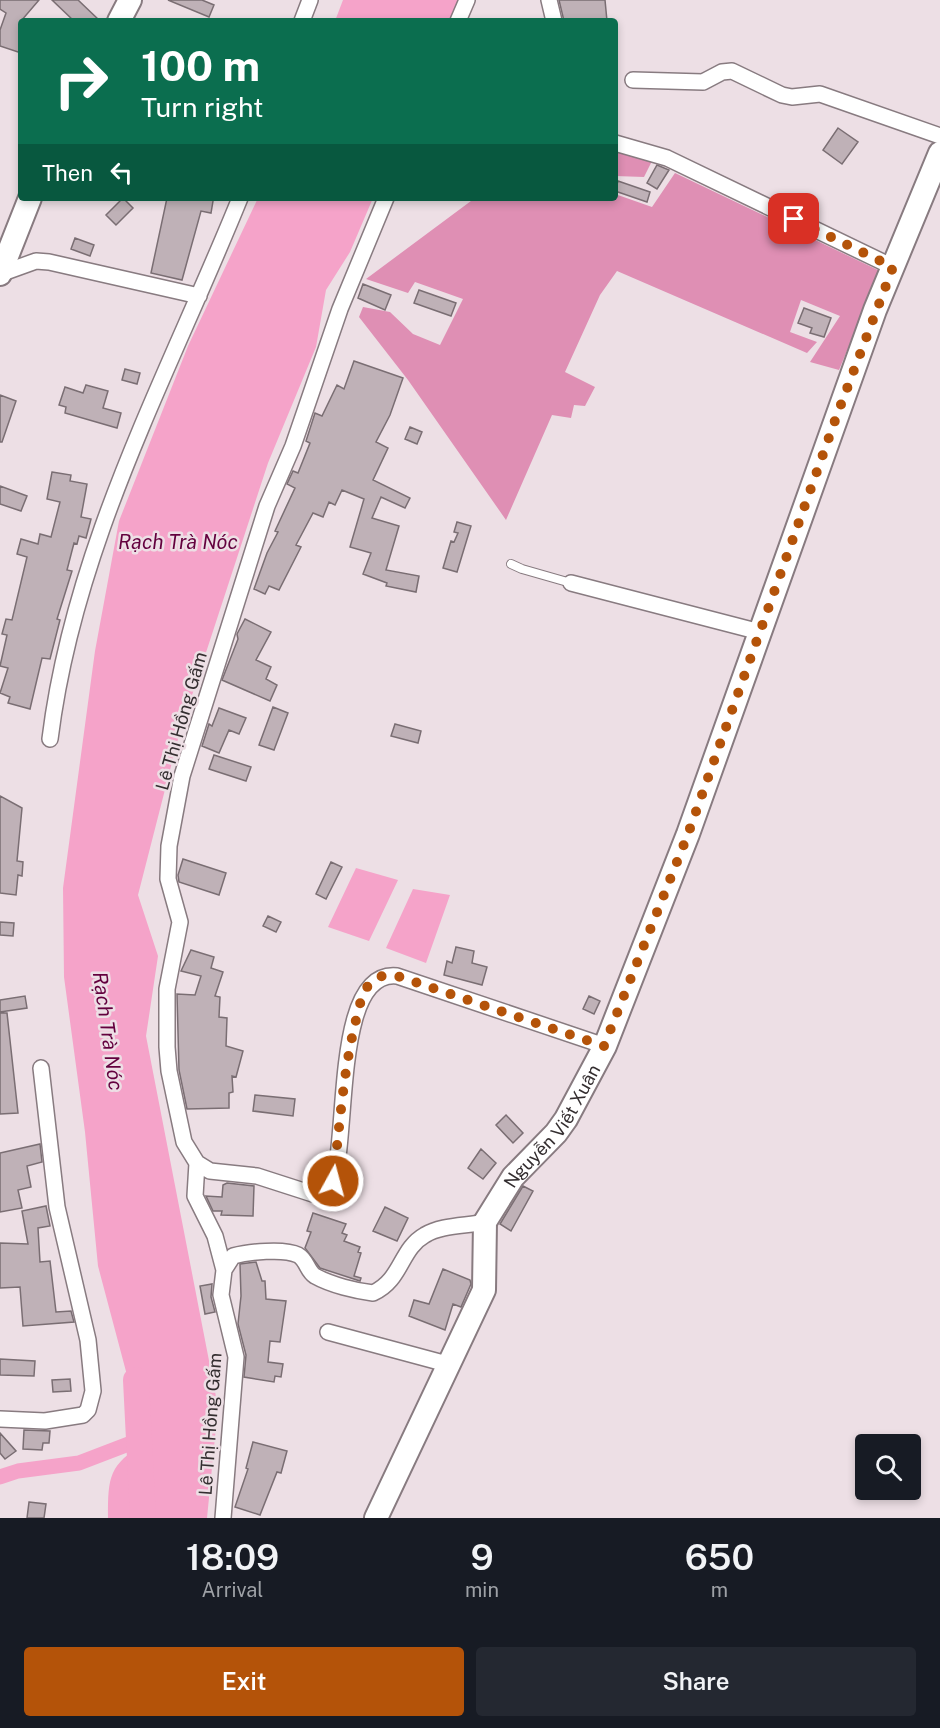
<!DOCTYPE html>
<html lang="en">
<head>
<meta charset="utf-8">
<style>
  body { margin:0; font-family:"Public Sans",sans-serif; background:#242831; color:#f1f3f6; height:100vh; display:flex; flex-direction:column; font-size:22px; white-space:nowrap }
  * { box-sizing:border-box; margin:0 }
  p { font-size:20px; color:#9ea1a6 }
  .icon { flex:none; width:33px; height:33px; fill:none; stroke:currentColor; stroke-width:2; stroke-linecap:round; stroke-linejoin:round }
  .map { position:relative; height:1518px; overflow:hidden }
  .side { display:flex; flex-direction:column; background:#171b24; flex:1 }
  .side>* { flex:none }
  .banner { position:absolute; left:18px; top:18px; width:600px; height:183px; border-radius:6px; box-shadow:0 3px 9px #0003; background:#0b6e4f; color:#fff; overflow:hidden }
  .tools { position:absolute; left:855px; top:1434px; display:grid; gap:12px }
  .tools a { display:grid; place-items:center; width:66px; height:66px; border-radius:6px; background:#171b24; box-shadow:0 3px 9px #0003; font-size:30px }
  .pin { position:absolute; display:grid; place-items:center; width:51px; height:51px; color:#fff; margin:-26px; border-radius:12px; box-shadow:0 3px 9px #0006 }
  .me { position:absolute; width:66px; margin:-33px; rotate:7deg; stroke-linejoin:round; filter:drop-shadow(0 0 4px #0008) }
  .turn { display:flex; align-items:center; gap:21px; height:126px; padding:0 24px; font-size:27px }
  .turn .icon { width:78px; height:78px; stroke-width:2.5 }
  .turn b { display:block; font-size:42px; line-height:51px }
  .then { display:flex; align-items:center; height:57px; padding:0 24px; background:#0003; gap:12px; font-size:22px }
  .eta { display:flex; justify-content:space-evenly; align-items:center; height:102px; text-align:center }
  .eta b { font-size:36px; font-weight:600; line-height:42px }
  .button { display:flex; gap:12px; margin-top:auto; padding:12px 24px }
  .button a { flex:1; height:69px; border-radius:6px; background:#b45309; color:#fff; font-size:24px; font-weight:600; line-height:69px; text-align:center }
  .button a+a { background:#242831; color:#f1f3f6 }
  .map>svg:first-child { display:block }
</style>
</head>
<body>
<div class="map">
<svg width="940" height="1518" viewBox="0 0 940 1518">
  <rect width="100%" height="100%" fill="#eddfe5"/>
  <path fill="#df8fb4" d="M615,151L653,159L644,177L615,176Z
    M675,173L880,271L839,370L810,362L840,316L801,300L790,332L817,342L807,353L617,271L600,295L565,372L595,387L585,406L574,405L571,418L552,415L506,520L408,380L359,317L363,307L390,312L413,334L440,345L463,299L415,282L408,293L366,279L475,198H615V194L652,207Z"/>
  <path fill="#f5a3c9" d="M343,0H461L452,21H335Z
    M258,198H373L350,252L326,290L316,347L268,463L179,735L138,895L158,956L146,1036L218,1407L207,1518H108C108,1476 109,1465 145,1443L98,1266L85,1132L64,977L63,888L95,651L119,521L188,346Z
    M356,868L398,880L369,941L328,927Z
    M413,889L450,895L426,963L386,948Z"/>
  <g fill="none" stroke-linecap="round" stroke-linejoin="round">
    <path stroke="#f5a3c9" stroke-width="15" d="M0,1477L18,1471L79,1463L139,1440"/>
    <path stroke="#f5a3c9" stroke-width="26" d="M136,1380L143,1518"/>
  </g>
  <path fill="#bfb1b7" stroke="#7a6e73" stroke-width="1.5" d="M0,0H39L21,21V53L0,46V30L6,13L0,9Z
    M52,0H78L100,21H74Z
    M168,0H202L214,5L209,17Z
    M559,0H605L607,21H564Z
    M838,128L858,142L842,164L823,150Z
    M657,165L669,170L657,189L647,183Z
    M618,181L650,192L647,202L615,191Z
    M123,198L133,208L116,225L106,215Z
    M167,198H212L213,201L211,213L201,211L182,280L151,273Z
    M75,238L94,245L90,256L71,249Z
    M363,284L391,295L385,310L358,298Z
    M419,290L456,303L451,316L414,303Z
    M804,308L831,318L824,337L810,333L812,328L798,323Z
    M354,361L403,378L390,415L376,442L388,448L373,480L410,498L405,508L381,497L372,518L399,526L386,570L419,576L416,592L386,586L387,583L363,574L371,553L350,547L364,499L342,490L335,505L329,502L323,517L313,513L296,545L301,547L279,590L269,586L265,594L254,589L267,553L278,532L275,531L295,488L287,484L293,471L298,473L310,443L306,441L315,413L322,416L337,385L344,389Z
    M125,369L140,373L137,384L122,380Z
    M86,385L108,391L103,408L121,413L117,428L65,413L66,407L59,405L65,387L83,393Z
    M0,395L16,401L2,442H0Z
    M410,427L422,432L417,444L405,439Z
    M52,472L71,475L70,481L87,484L81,517L91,519L86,538L79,536L77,544L74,543L67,570L72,571L57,619L60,620L50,659L42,658L30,709L8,703L10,697L0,693L8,668L0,666L7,635L2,634L6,619L12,620L27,557L17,554L21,539L38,544L40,534L51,537L60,502L47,499Z
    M0,486L27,496L21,511L0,504Z
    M457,522L471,526L457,572L443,568L451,541L454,542L458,533L454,532Z
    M245,619L271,632L256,660L271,667L266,679L277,685L270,701L222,680L238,639L237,634Z
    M273,707L288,713L274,750L259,745Z
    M219,708L246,718L239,734L229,730L219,753L202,746L209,724L212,726Z
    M395,724L421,731L418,743L391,736Z
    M214,755L251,767L246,781L209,769Z
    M0,796L22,808L17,861L23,862L22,876L18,875L16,895L0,893Z
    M183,859L226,873L219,895L179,882L178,875Z
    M331,862L342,867L326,899L316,894Z
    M268,916L281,922L276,932L263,926Z
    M0,922L14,923L13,936L0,935Z
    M456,947L474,951L472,963L487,967L482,985L444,975L447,961L452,963Z
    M191,950L214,957L211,968L223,972L215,996L220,997L219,1017L227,1018L226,1046L243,1051L236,1077L232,1076L233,1092L229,1093V1108L187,1109L179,1070L177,994L195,995L201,976L181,971Z
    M25,996L27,1008L0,1012V1000Z
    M589,996L600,1001L594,1014L583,1009Z
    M0,1013H7L18,1113L0,1114Z
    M255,1095L295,1099L293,1116L253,1111Z
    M506,1115L523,1133L513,1143L496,1125Z
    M40,1144L42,1162L27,1166L31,1187L18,1190L22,1208L0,1212V1153Z
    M481,1149L496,1163L483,1179L468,1168Z
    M227,1183L254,1186L253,1216L221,1215L222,1211H213L206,1196L222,1197L223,1185Z
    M523,1186L533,1191L511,1231L500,1224Z
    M46,1206L50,1226L38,1228L40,1262L50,1261L56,1312L71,1311L74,1322L23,1326L20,1287L0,1288V1243L28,1244L22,1211Z
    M385,1207L408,1218L397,1241L373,1231Z
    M313,1213L346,1224L342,1233L347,1235L344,1241L360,1247L358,1252L361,1253L354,1276L361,1278L360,1281L320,1268L305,1248L311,1232L307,1231Z
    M256,1262L262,1281H265L266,1299L286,1301L280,1342L270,1341L268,1362L283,1364L281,1377L275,1376L274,1382L244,1377L246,1355L238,1324L241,1296L240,1264Z
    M443,1269L470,1280L471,1284L461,1307L453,1304L445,1330L409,1316L414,1300L429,1304Z
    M212,1284L211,1297L215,1312L205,1314L200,1286Z
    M0,1359L35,1361L34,1376L0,1375Z
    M70,1379L71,1391L53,1392L52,1380Z
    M24,1430L50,1431L49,1443H43L42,1450L23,1449Z
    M0,1433L16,1451L5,1459L0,1453Z
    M253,1442L287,1451L281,1473L277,1472L260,1515L235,1507L248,1469L246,1468Z
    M29,1502L46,1504L44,1518H27Z"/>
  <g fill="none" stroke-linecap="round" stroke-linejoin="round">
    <defs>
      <path id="lane" d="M511,564L522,569L571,583"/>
      <path id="street" d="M549,0L554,21
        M302,21L310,0
        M458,21L467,0
        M633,80L703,82L722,72L732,71L782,95L792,97L820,94L940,136
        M615,143L667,158L893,267
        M0,274L36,261L49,262L199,296
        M571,583L760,632
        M50,739C74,545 168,376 240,198
        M197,1163L210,1171L257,1176L316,1195L324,1194L330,1189C351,1151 330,969 397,976L605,1046
        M224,1270L233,1256C248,1252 284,1248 298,1255C307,1260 307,1271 315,1276C331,1285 356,1291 373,1293C402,1280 400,1249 425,1235C441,1225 466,1226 485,1222
        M328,1332L447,1364
        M0,1419L45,1421L83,1415L88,1410L93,1391L88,1340L57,1207L41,1068
        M223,1518L236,1357L221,1295L224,1270L215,1236L195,1196L197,1163L184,1142L169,1071L167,1047V989L180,922L168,879L169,846L182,776L267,506L293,446L340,309L386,198"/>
      <g id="secondary">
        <path d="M119,21L130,0"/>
        <path d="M0,274L30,198"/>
        <path id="s1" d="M376,1518L484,1290L485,1222L513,1177L556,1133L566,1119L605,1046L688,834L875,310L940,153"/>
      </g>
    </defs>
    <use href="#lane" stroke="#887b80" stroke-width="10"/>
    <use href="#street" stroke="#887b80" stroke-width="18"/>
    <use href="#secondary" stroke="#887b80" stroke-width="26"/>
    <use href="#lane" stroke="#fff" stroke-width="8"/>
    <use href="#street" stroke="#fff" stroke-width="15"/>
    <use href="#secondary" stroke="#fff" stroke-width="22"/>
  </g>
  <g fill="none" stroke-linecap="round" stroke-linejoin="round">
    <path stroke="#b45309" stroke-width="10" stroke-dasharray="0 18" d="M333,1181C340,1125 343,1070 357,1016C360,1006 361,994 368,986C376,976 385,974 397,976L604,1046L688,834L837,415L893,267L794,219"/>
  </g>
  <g text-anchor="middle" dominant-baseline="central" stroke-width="5" stroke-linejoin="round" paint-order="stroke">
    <g font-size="18" fill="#342e30" stroke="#eddfe5">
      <text transform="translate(181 721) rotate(-74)">Lê Thị Hồng Gấm</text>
      <text stroke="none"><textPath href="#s1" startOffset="438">Nguyễn Viết Xuân</textPath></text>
      <text transform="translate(210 1424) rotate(-86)">Lê Thị Hồng Gấm</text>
    </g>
    <g font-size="20" font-style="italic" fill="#63003e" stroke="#eddfe5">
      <text x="178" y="542">Rạch Trà Nóc</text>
      <text transform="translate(108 1031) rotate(82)">Rạch Trà Nóc</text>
    </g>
  </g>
</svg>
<div class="tools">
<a><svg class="icon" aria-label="search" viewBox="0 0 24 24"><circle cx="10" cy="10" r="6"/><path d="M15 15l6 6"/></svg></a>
</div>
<div class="pin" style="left:794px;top:219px;background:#d93025"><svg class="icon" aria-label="arrive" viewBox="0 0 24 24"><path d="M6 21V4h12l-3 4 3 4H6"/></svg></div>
<svg class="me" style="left:333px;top:1181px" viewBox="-20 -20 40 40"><circle r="17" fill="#b45309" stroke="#fff" stroke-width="3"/><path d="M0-11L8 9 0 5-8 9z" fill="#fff"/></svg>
<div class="banner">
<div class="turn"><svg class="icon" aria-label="right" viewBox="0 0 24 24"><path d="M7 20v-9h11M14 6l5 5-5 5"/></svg><div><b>100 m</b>Turn right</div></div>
<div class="then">Then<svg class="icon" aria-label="left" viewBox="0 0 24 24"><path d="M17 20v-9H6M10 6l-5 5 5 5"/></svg></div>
</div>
</div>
<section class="side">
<div class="eta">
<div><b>18:09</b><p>Arrival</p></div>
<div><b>9</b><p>min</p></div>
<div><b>650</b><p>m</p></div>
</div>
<div class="button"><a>Exit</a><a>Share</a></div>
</section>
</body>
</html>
